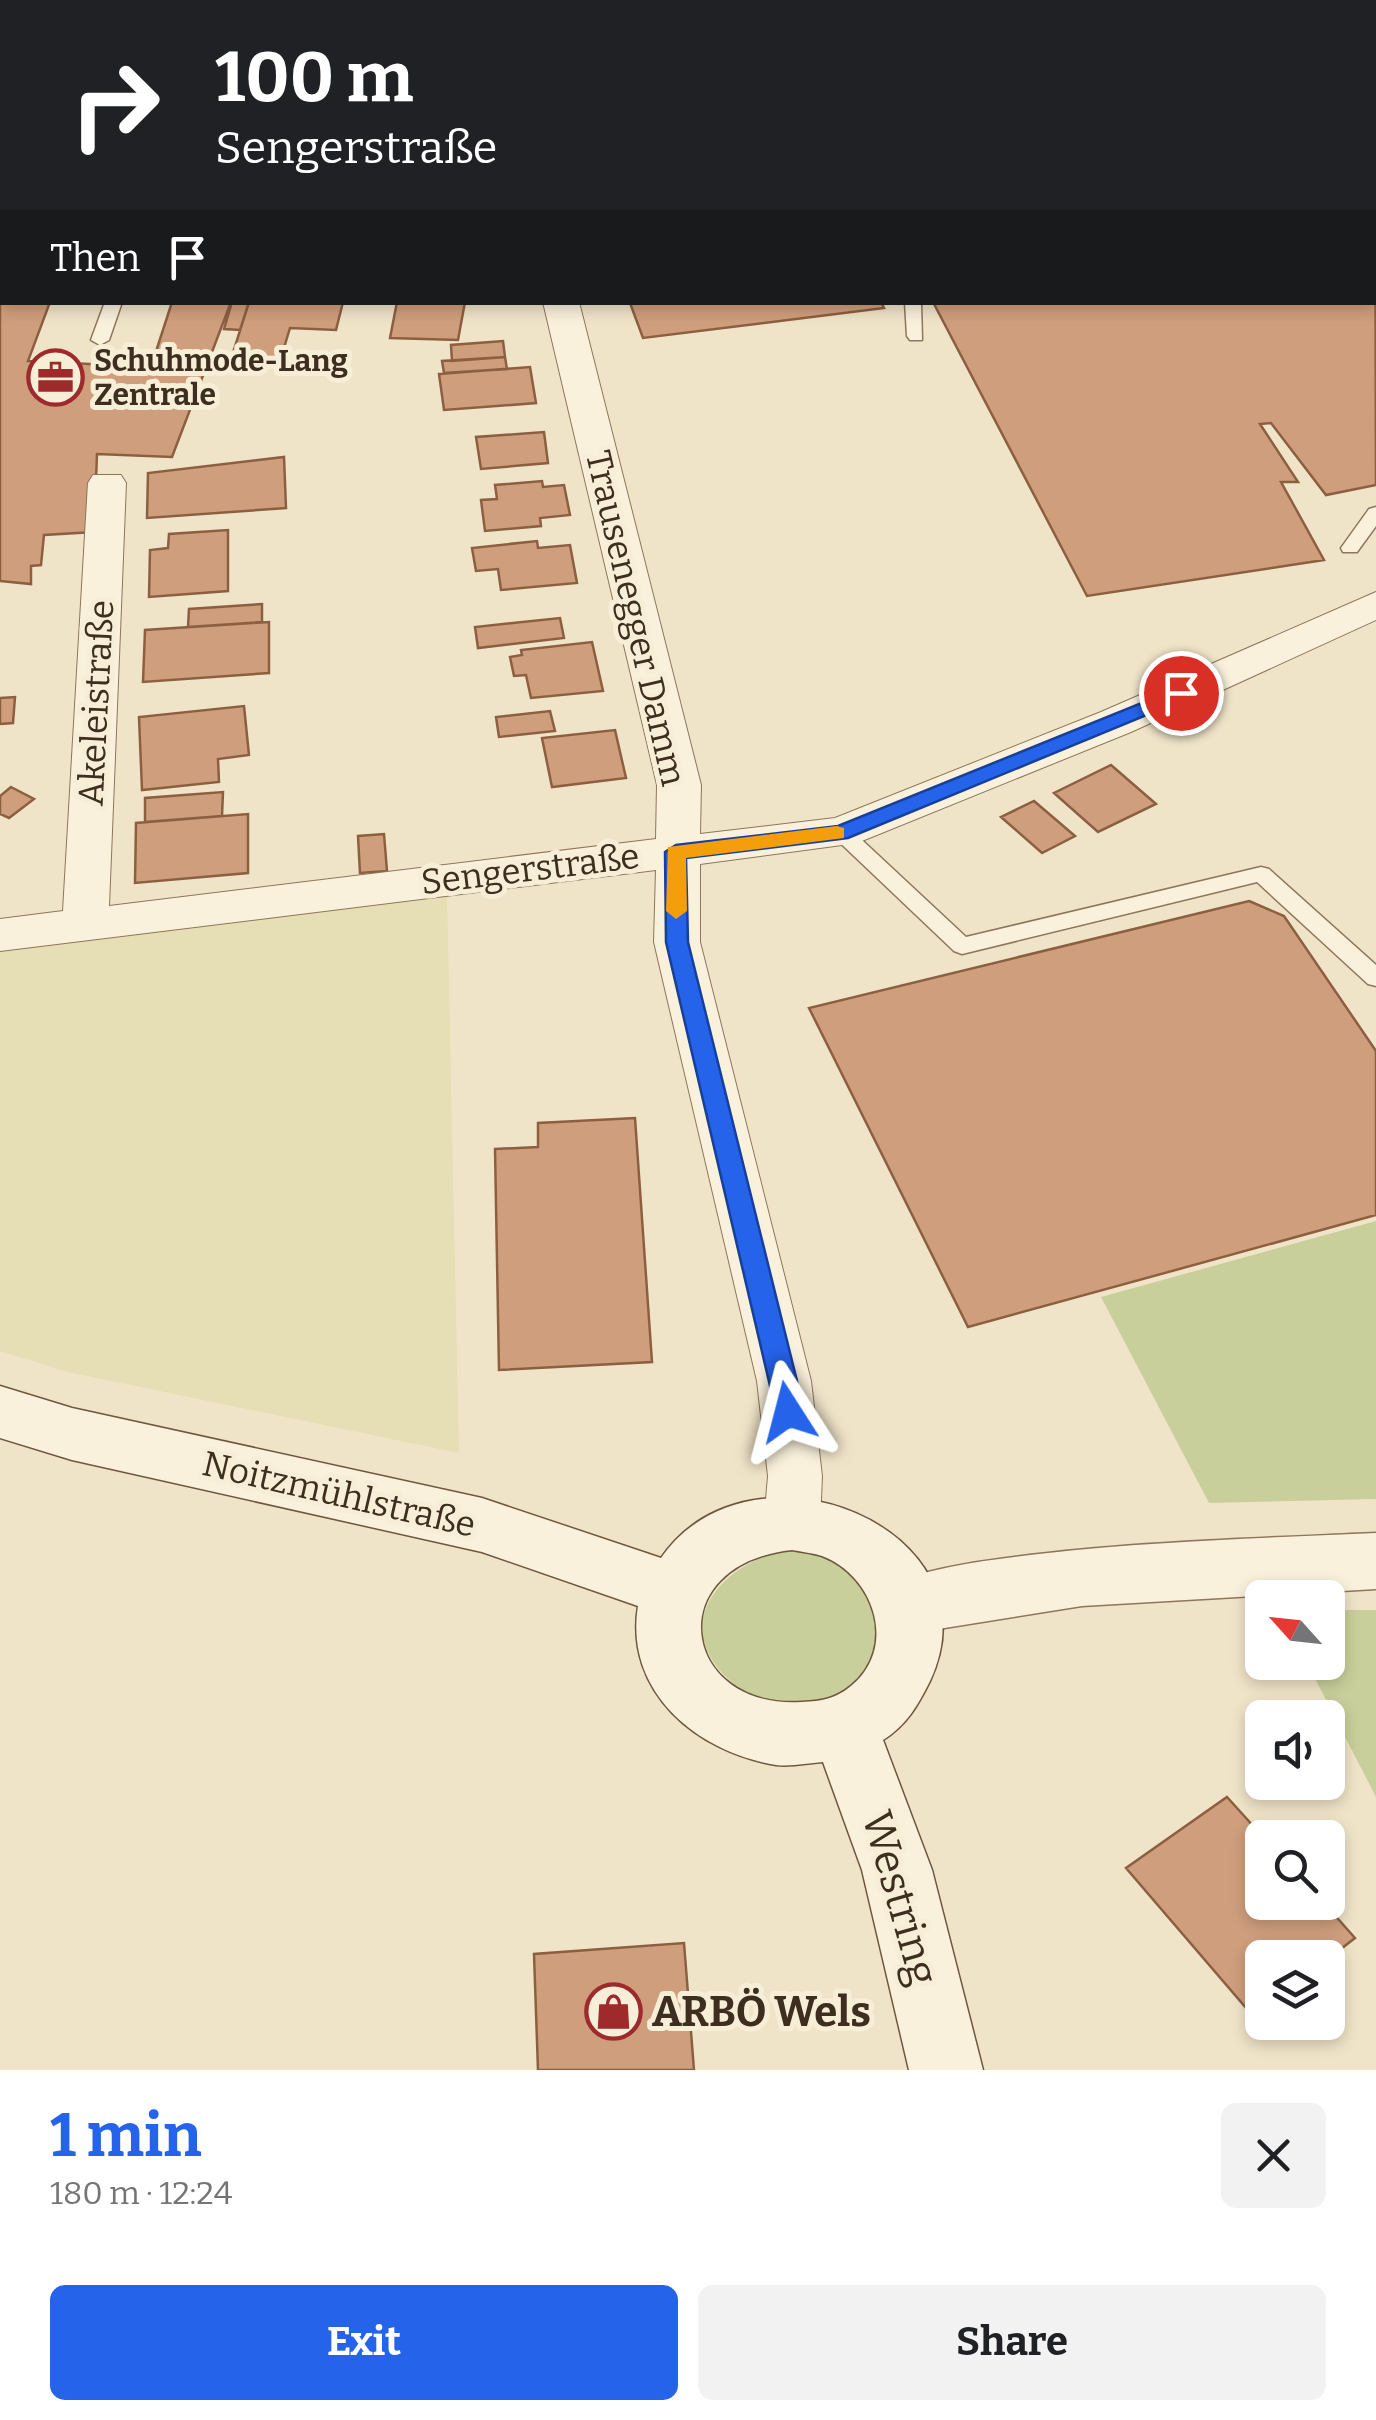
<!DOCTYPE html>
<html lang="en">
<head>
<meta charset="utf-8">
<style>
  body { margin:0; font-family:Bitter,serif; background:#f2f2f2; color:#202124; height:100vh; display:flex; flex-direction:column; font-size:38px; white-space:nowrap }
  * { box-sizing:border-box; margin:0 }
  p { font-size:32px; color:#757577 }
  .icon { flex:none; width:55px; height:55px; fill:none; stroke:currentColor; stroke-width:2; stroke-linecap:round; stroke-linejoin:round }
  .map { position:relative; height:2070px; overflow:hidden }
  .panel { display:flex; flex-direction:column; background:#fff; flex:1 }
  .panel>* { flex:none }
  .guide { position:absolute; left:0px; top:0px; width:1378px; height:305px; box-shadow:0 5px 15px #0003; background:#202124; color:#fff; overflow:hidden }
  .needle { width:65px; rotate:297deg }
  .controls { position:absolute; left:1245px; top:1580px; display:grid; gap:20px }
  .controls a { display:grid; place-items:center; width:100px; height:100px; border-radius:15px; background:#fff; box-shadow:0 5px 15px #0003; font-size:50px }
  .pin { position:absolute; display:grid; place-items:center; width:85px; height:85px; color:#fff; margin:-42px; border:5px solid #fff; border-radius:50%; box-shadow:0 2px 10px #0007 }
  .me { position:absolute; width:110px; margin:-55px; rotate:351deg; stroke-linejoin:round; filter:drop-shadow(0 0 8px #0008) }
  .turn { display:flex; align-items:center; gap:35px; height:210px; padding:0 50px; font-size:45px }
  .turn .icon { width:130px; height:130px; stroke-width:2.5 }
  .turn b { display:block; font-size:70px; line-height:85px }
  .then { display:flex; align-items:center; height:95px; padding:0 50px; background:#0003; gap:20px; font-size:38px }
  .round { display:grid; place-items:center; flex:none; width:105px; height:105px; border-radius:15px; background:#f2f2f2 }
  .overview { display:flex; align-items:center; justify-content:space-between; height:170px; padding:0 50px }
  h1 { font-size:60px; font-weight:700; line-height:75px; color:#2563eb }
  .cta { display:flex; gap:20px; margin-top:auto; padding:20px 50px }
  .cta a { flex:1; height:115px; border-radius:15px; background:#2563eb; color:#fff; font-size:40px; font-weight:700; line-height:115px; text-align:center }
  .cta a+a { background:#f2f2f2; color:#202124 }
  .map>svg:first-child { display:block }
</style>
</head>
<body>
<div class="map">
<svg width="1376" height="2070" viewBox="0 0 1376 2070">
  <rect width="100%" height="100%" fill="#f0e4c8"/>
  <path fill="#e6deb5" d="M447,893L459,1453L68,1372L0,1351V951Z"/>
  <path fill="#c9cf9b" d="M1376,1221V1499L1209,1503L1101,1297Z
    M787,1550C830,1555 868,1570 875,1617C876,1625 880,1638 879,1647C867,1718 763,1718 723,1674C670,1617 729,1560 787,1550Z
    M1328,1610H1376V1797L1307,1663L1328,1662Z"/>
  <path fill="#cf9f7d" stroke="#8d5f41" stroke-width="2.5" d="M556,0H937L938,2H556Z
    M1375,112L1376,485L1326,495L1271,423L1260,424L1298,482H1281L1324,560L1087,596L933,302H1375Z
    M0,284L2,302H50L28,361L151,367L172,302H231L172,457L97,454L94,532L44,535L41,565L31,566V584L0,581Z
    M232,302H249L240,330L224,329Z
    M249,302H343L336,330L290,328L280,361L231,359Z
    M397,302H465L458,340L390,338Z
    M881,302L884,308L643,338L630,303Z
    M503,341L505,357L452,361L451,345Z
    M505,357L507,369L444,373L442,361Z
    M530,367L536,403L444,410L439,374Z
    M544,432L548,463L481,469L476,437Z
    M284,457L286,508L147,518L148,473Z
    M542,481L543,487L564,485L570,515L540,518L541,526L485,531L481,500L497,499L495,485Z
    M228,530V591L149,597L150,550L168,548L169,534Z
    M537,541L538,548L570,545L577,583L501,590L498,569L476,571L472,548Z
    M262,604V622L188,627L189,609Z
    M560,618L564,638L478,648L475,627Z
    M269,622V673L143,682L145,630Z
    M592,642L603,691L531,698L526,675L514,676L510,657L522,655L521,650Z
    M15,697L13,723L0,724V698Z
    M244,706L249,755L218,759L219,782L142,790L139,717Z
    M550,711L555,731L499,737L496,717Z
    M615,730L626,778L552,787L542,738Z
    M1111,765L1156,804L1098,832L1054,793Z
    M11,787L34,799L9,818L0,814V796Z
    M223,792L222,816L145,822V798Z
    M1034,801L1075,836L1042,853L1001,817Z
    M248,814V873L135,883L136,823Z
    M384,834L387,871L360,873L358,836Z
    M1249,901L1284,916L1376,1051V1215L968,1327L809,1008Z
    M635,1118L652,1362L499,1370L495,1149L538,1147V1123Z
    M1227,1797L1264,1838L1262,1902H1323L1355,1938L1328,1959L1262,1958V2009L1253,2016L1126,1868Z
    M684,1943L694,2070H538L534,1954Z"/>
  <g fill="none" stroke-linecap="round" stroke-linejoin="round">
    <defs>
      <path id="service" d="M105,302H122L109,340L100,345L91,340Z
        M905,302H921L922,340H910L907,336Z
        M1376,507V526L1357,552H1343L1341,548L1369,509Z
        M841,825L848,827L966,937L1261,867L1269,869L1376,965V986L1368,984L1257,882L962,954L954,951L834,837L831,832L834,827Z"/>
      <path id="minor" d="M498,0H528V2H498Z
        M0,249H2V269H0Z
        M543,302H579L701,785L700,834L835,818L1101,712L1376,592V620L1131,732L857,843L700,864V942L811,1381L822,1476L820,1523L812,1540L792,1547L772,1540L764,1523L768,1476L757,1381L654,942L656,870L0,951V919L63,911L88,483L93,475H121L126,483L109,906L656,839L657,785Z"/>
      <path id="tertiary" d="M1376,1533V1589L1082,1606L907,1634L884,1625L874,1605L884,1585C936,1566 993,1559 1048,1553C1157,1541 1267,1538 1376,1533Z"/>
      <path id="secondary" d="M0,1386L72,1408L482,1498L661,1558C752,1427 1001,1529 930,1681C918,1705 907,1725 883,1740L932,1870L983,2070H909L862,1870L823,1762C808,1763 791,1767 776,1765C697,1752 624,1692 638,1606L482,1552L72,1460L0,1438ZM792,1550C802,1552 813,1553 822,1556C875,1576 898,1648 851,1686C835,1699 822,1701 802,1702C681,1710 658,1565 792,1550Z"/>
      <path id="primary" d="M2,193V220L0,221V194Z"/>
    </defs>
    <use href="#service" stroke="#8d765c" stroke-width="3"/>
    <use href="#minor" stroke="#8d765c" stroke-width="2"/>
    <use href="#tertiary" stroke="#8d765c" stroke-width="3"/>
    <use href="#secondary" stroke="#6f573f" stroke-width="3"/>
    <use href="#primary" stroke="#5b4430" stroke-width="3"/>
    <use href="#service" fill="#faf1dc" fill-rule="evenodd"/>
    <use href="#minor" fill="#faf1dc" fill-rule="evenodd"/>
    <use href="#tertiary" fill="#faf1dc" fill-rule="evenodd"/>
    <use href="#secondary" fill="#faf1dc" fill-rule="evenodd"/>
    <use href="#primary" fill="#f3d9a0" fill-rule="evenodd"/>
  </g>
  <path fill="#2563eb" stroke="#184099" stroke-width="2.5" d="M1181,687L1188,688V698L848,838L686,858L688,942L797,1381L800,1412L788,1423L778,1420L666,942L665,852L676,845L838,826Z"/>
  <path fill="#f59e0b" d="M837,826L844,828V838L686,858L687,911L676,919L666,911L668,847Z"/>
  <defs>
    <symbol id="office-ring" viewBox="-11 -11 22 22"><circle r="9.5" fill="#f7eed8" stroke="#9e2a2b" stroke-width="1.5"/><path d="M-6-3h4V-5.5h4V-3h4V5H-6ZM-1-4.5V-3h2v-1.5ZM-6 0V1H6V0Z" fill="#9e2a2b"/></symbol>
    <symbol id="shop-ring" viewBox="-11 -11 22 22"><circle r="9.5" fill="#f7eed8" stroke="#9e2a2b" stroke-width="1.5"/><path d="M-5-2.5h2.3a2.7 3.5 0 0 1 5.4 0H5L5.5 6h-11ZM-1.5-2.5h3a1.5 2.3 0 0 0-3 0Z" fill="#9e2a2b"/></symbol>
  </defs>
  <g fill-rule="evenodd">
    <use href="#office-ring" x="24" y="346" width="63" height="63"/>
    <use href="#shop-ring" x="582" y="1980" width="63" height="63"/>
  </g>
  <g text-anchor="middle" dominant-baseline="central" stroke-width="10" stroke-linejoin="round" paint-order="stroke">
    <g font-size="30" font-weight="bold" fill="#3d2e20" stroke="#f7eed8" text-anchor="start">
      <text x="94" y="361">Schuhmode-Lang<tspan x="94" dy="34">Zentrale</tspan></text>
    </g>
    <g font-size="35" fill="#3d2e20" stroke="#f7eed8">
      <text transform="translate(636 618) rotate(77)">Trausenegger Damm</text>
      <text transform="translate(96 703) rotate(-87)">Akeleistraße</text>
      <text transform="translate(530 869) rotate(-7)">Sengerstraße</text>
      <text transform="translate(339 1494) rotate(13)">Noitzmühlstraße</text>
    </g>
    <g font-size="42" fill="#3d2e20" stroke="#f7eed8">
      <text transform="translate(900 1898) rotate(74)">Westring</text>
    </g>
    <g font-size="42" font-weight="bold" fill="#3d2e20" stroke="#f7eed8" text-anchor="start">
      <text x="652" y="2012">ARBÖ Wels</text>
    </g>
  </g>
</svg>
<div class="controls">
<a><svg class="needle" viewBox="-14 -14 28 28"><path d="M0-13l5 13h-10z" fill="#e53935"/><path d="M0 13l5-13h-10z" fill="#757577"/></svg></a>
<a><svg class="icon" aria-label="sound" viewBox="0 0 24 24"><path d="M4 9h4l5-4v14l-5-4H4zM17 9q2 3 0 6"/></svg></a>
<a><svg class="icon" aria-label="search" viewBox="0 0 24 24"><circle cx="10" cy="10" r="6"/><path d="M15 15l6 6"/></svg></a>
<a><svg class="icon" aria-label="layers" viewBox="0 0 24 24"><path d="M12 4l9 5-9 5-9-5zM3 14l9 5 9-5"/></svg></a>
</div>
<div class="pin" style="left:1181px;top:693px;background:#d93025"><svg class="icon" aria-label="arrive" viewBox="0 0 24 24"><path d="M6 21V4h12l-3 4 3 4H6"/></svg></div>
<svg class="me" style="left:788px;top:1412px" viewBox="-20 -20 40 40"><path d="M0-17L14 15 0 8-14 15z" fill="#2563eb" stroke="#fff" stroke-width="4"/></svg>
<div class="guide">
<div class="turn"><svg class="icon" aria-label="right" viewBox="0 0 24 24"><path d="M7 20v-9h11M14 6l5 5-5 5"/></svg><div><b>100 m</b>Sengerstraße</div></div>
<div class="then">Then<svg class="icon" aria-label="arrive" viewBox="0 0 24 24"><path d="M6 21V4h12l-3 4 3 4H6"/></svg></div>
</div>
</div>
<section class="panel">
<div class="overview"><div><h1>1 min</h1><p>180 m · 12:24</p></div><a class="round"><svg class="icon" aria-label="close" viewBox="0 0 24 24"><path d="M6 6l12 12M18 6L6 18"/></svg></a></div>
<div class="cta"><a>Exit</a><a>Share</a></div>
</section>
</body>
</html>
